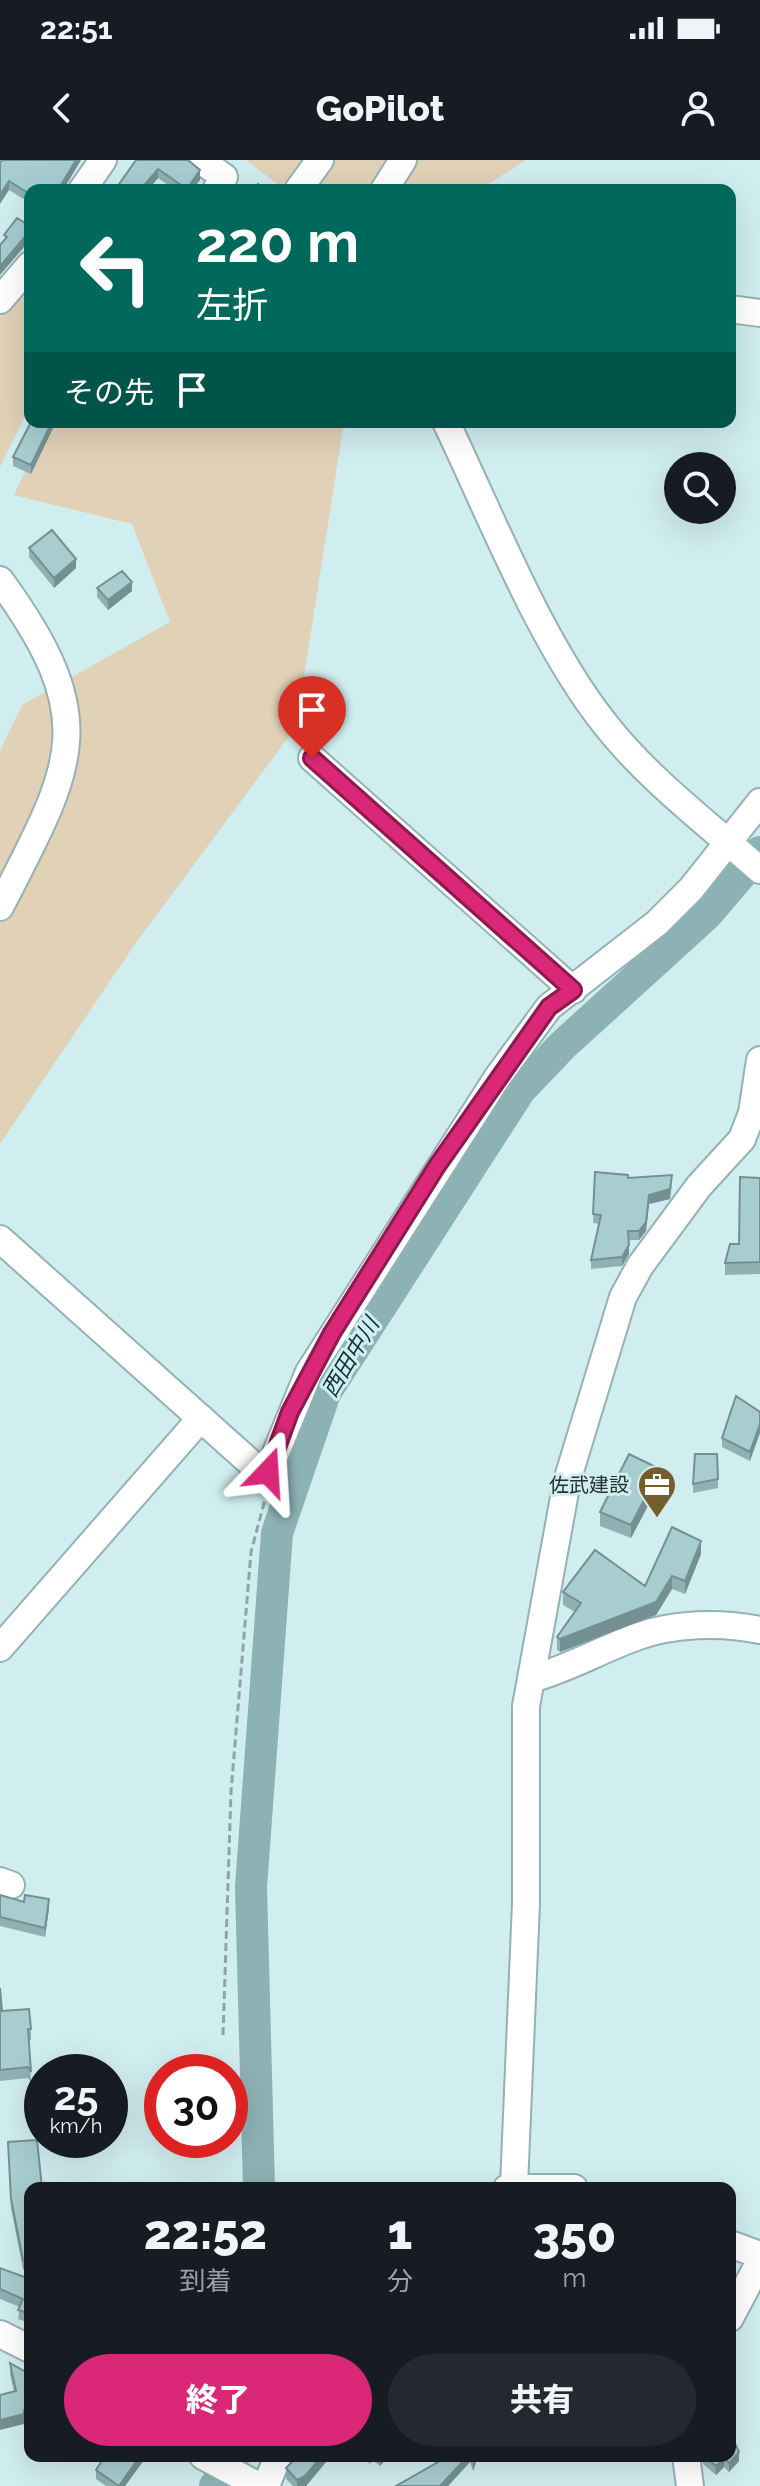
<!DOCTYPE html>
<html lang="ja">
<head>
<meta charset="utf-8">
<style>
  body { margin:0; font-family:Raleway,"Noto Sans JP",sans-serif; background:#242831; color:#f1f3f6; height:100vh; display:flex; flex-direction:column; font-size:30px; white-space:nowrap }
  * { box-sizing:border-box; margin:0 }
  p { font-size:26px; color:#9ea1a6 }
  .icon { flex:none; width:44px; height:44px; fill:none; stroke:currentColor; stroke-width:2; stroke-linecap:round; stroke-linejoin:round }
  .map { position:relative; flex:1; overflow:hidden }
  .sheet { position:absolute; left:24px; top:2022px; width:712px; height:280px; display:flex; flex-direction:column; background:#171b24; border-radius:16px; box-shadow:0 8px 32px #0002 }
  .sheet>* { flex:none }
  .guide { position:absolute; left:24px; top:24px; width:712px; height:244px; border-radius:16px; box-shadow:0 8px 32px #0002; background:#00695c; color:#fff; overflow:hidden }
  .controls { position:absolute; left:664px; top:292px; display:grid; gap:16px }
  .controls a { display:grid; place-items:center; width:72px; height:72px; border-radius:50%; background:#171b24; box-shadow:0 8px 32px #0002; font-size:40px }
  .speed { position:absolute; left:24px; top:1894px; display:flex; gap:16px; font-size:40px; font-weight:700; text-align:center }
  .speed>* { display:grid; place-content:center; width:104px; height:104px; border-radius:50%; background:#171b24; box-shadow:0 8px 32px #0002; line-height:1 }
  .speed small { font-size:20px; font-weight:400 }
  .speed .limit { border:12px solid #d22; background:#fff; color:#111 }
  .pin { position:absolute; display:grid; place-items:center; width:68px; height:68px; color:#fff; margin:-82px -34px; border-radius:50% 50% 50% 0; rotate:-45deg; box-shadow:0 0 8px #0007 }
  .pin .icon { rotate:45deg }
  .me { position:absolute; width:88px; margin:-44px; rotate:20deg; stroke-linejoin:round; filter:drop-shadow(0 0 6px #0008) }
  .turn { display:flex; align-items:center; gap:28px; height:168px; padding:0 40px; font-size:36px }
  .turn .icon { width:104px; height:104px; stroke-width:2.5 }
  .turn b { display:block; font-size:56px; line-height:68px }
  .then { display:flex; align-items:center; height:76px; padding:0 40px; background:#0003; gap:16px; font-size:30px }
  .eta { display:flex; justify-content:space-evenly; align-items:center; height:136px; text-align:center }
  .eta b { font-size:48px; font-weight:800; line-height:56px }
  .cta { display:flex; gap:16px; margin-top:auto; padding:16px 40px }
  .cta a { flex:1; height:92px; border-radius:48px; background:#db2777; color:#fff; font-size:32px; font-weight:800; line-height:92px; text-align:center }
  .cta a+a { background:#242831; color:#f1f3f6 }
  .status { display:flex; justify-content:space-between; align-items:center; height:56px; padding:0 40px; background:#171b24; direction:ltr }
  .status svg { height:22px; fill:currentColor }
  header { display:flex; justify-content:space-between; align-items:center; height:104px; padding:0 40px; background:#171b24; font-size:36px; font-weight:800 }
  .map>svg:first-child { display:block }
</style>
</head>
<body>
<div class="status"><b>22:51</b><svg viewBox="0 0 49 12"><path d="M0 12V9h3v3zM5 12V6h3v6zM10 12V3h3v9zM15 12V0h3v12zM26 1h20v11H26zM47 4h2v5h-2z"/></svg></div>
<header><svg class="icon" aria-label="back" viewBox="0 0 24 24"><path d="M15 5l-7 7 7 7"/></svg>GoPilot<svg class="icon" aria-label="person" viewBox="0 0 24 24"><circle cx="12" cy="8" r="4"/><path d="M4 21q1-7 8-7t8 7"/></svg></header>
<div class="map">
<svg width="760" height="2326" viewBox="0 0 760 2326">
  <rect width="100%" height="100%" fill="#d0edf0"/>
  <path fill="#e0d1b7" d="M246,0H526L479,30H285Z
    M28,121L30,246L0,307V157Z
    M48,262H344L296,567L135,784L0,984V591L22,545L170,462L132,364L14,335Z"/>
  <g fill="none" stroke-linecap="round" stroke-linejoin="round">
    <path stroke="#8db2b5" stroke-width="32" d="M259,2028L251,1727L277,1373L325,1233L520,930L563,885L706,755L760,692
      M215,2326L234,2296"/>
    <defs>
      <path id="minor" d="M200,0L224,17L216,30
        M82,30L103,0
        M298,30L320,0
        M384,30L403,0
        M0,140L30,105
        M730,149L760,153
        M446,262C492,358 540,482 605,564C648,619 708,664 760,710
        M0,420C103,561 73,605 0,747
        M312,598L573,830
        M0,1079L253,1305L268,1312L309,1212L497,918L549,847L657,763L691,729L760,642
        M0,1488L201,1258
        M531,1519C568,1509 600,1490 636,1477C673,1463 722,1462 760,1470
        M0,1721L11,1725
        M514,2026L526,1743V1546L567,1321L623,1137L640,1106L699,1026L742,979L752,953L760,900
        M507,2028H574
        M730,2084L760,2095
        M730,2158L760,2101
        M0,2174L30,2189
        M203,2296L259,2326
        M686,2296L690,2326
        M266,2326L278,2296"/>
    </defs>
    <use href="#minor" stroke="#95b1b3" stroke-width="30"/>
    <path stroke="#8ea4a6" stroke-width="3" stroke-dasharray="8 4" stroke-linecap="butt" d="M223,1875L231,1632L251,1392L267,1332"/>
    <use href="#minor" stroke="#fff" stroke-width="26"/>
  </g>
  <path fill="#90b0b3" d="M2,0H81L63,30H30V43L9,30Z
    M136,0L200,20L192,30H175L158,18L148,30H115Z
    M54,262V266L31,314L13,306V297Z
    M29,388L76,408L54,428L29,397Z
    M97,428L132,431L108,450L97,437Z
    M595,1012L672,1024L670,1039L649,1044L646,1071L639,1080H629V1094L622,1106L591,1109V1100L599,1064L593,1063Z
    M760,1018V1114L725,1115V1103L739,1084Z
    M760,1252L750,1301L722,1287V1278Z
    M717,1294L718,1328L693,1333V1324Z
    M660,1323L631,1378L600,1366V1352Z
    M701,1394L685,1434L672,1429L656,1455L560,1492L557,1490V1477L575,1452L563,1445V1432L645,1426Z
    M0,1735L49,1748L45,1777L0,1766Z
    M0,1828L2,1851L31,1869V1880L29,1881L31,1923L28,1918L0,1921Z
    M8,1982L30,2028V2163L18,2159L20,2147L0,2139V2108L25,2118L24,2109H23L11,2048Z
    M10,2203L24,2260V2264L14,2232L10,2214Z
    M144,2296V2300L125,2326H106L96,2319V2310Z
    M331,2296L306,2326H293L286,2319V2308Z
    M360,2296H389L380,2306L373,2300L370,2304Z
    M436,2296H478L473,2311L470,2302L448,2326H396L434,2304V2298Z
    M701,2296H730L739,2301L729,2312L724,2307L716,2315L703,2304Z"/>
  <path fill="#759092" d="M76,0H81L63,30H58Z
    M158,9V18L148,30H140Z
    M200,10V20L192,30H187Z
    M9,21V30L0,44V35Z
    M30,71V80L0,115V106Z
    M52,262H54V266L31,314V305Z
    M76,399V408L54,428V418Z
    M132,422V431L108,450V440Z
    M672,1015L670,1039L649,1044L646,1071L639,1080V1071L649,1035Z
    M629,1085V1094L622,1106V1097Z
    M760,1264V1273L750,1301V1292Z
    M660,1309V1323L631,1378V1365Z
    M701,1381V1394L685,1434V1421Z
    M672,1416V1429L656,1455L560,1492V1479Z
    M49,1739V1748L45,1777V1768Z
    M30,2249V2259L24,2260V2264L0,2270V2260Z
    M739,2292V2301L729,2312V2303Z
    M139,2296H144V2300L125,2326H119Z
    M322,2296H331L306,2326H297V2320Z
    M380,2296H389L380,2306Z
    M468,2296H470V2302L448,2326H440Z
    M475,2296H478L473,2311V2303Z
    M724,2298V2307L716,2315V2306Z"/>
  <path fill="#a7cdd0" stroke="#759092" stroke-width="2" d="M2,0H76L58,30H30V34L9,21L0,35V3Z
    M136,0H188L200,10L187,29L158,9L140,30H115Z
    M258,24L267,30H254Z
    M17,58L30,66V71L0,106V85L7,77L4,75Z
    M31,262H52L31,305L13,297Z
    M52,370L76,399L54,418L29,388Z
    M122,411L132,422L108,440L97,428Z
    M595,1012L628,1015V1018L672,1015L670,1029L649,1035L646,1062L639,1071H628L629,1085L622,1097L591,1100L601,1055L593,1054Z
    M740,1017L760,1018V1102L725,1103L730,1084H739Z
    M736,1236L760,1252V1264L750,1292L722,1278Z
    M629,1294L660,1309L631,1365L600,1352Z
    M695,1294H717L718,1319L693,1324Z
    M672,1367L701,1381L685,1421L672,1416L656,1442L560,1479L557,1477L581,1443L563,1432L595,1390L645,1426Z
    M0,1735L24,1742L25,1735L49,1739L45,1768L0,1757Z
    M0,1828L2,1851L29,1849L31,1869H28L31,1912L28,1907L0,1910Z
    M37,1980L42,2028H30V2098L23,2100L11,2039L8,1982Z
    M24,2106L30,2108V2154L18,2150L23,2139L0,2129V2108L27,2118Z
    M10,2203L26,2212L30,2207V2249L24,2250V2254L0,2260V2235L16,2231Z
    M730,2280L736,2285L739,2292L729,2303L724,2298L716,2306L705,2296H730Z
    M105,2296H140L119,2326L96,2310Z
    M298,2296H322L305,2316L297,2320L286,2308Z
    M436,2296H468L440,2326H396L438,2302L434,2298Z"/>
  <g fill="none" stroke-linecap="round" stroke-linejoin="round">
    <defs>
      <path id="route" d="M268,1312L290,1252L332,1173L437,1006L549,847L573,830L312,598"/>
    </defs>
    <use href="#route" stroke="#8e194d" stroke-width="20"/>
    <use href="#route" stroke="#db2777" stroke-width="14"/>
  </g>
  <defs>
    <symbol id="office-pin" viewBox="-11 -11 22 30"><path d="M0 17L-7.5 6A9.5 9.5 0 1 1 7.5 6Z" fill="#765d2e" stroke="#d0edf0"/><path d="M-6-3h4V-5.5h4V-3h4V5H-6ZM-1-4.5V-3h2v-1.5ZM-6 0V1H6V0Z" fill="#fff"/></symbol>
  </defs>
  <g fill-rule="evenodd">
    <use href="#office-pin" x="635" y="1303" width="44" height="60"/>
  </g>
  <g text-anchor="middle" dominant-baseline="central" stroke-width="6" stroke-linejoin="round" paint-order="stroke">
    <g font-size="20" fill="#253031" stroke="#d0edf0" text-anchor="end">
      <text x="629" y="1325">佐武建設</text>
    </g>
    <g font-size="22" font-style="italic" fill="#0a3034" stroke="#d0edf0">
      <text transform="translate(350 1197) rotate(-59)">西田中川</text>
    </g>
  </g>
</svg>
<div class="controls">
<a><svg class="icon" aria-label="search" viewBox="0 0 24 24"><circle cx="10" cy="10" r="6"/><path d="M15 15l6 6"/></svg></a>
</div>
<div class="speed"><div>25<small>km/h</small></div><div class="limit">30</div></div>
<div class="pin" style="left:312px;top:598px;background:#d93025"><svg class="icon" aria-label="arrive" viewBox="0 0 24 24"><path d="M6 21V4h12l-3 4 3 4H6"/></svg></div>
<svg class="me" style="left:268px;top:1312px" viewBox="-20 -20 40 40"><path d="M0-17L14 15 0 8-14 15z" fill="#db2777" stroke="#fff" stroke-width="4"/></svg>
<div class="guide">
<div class="turn"><svg class="icon" aria-label="left" viewBox="0 0 24 24"><path d="M17 20v-9H6M10 6l-5 5 5 5"/></svg><div><b>220 m</b>左折</div></div>
<div class="then">その先<svg class="icon" aria-label="arrive" viewBox="0 0 24 24"><path d="M6 21V4h12l-3 4 3 4H6"/></svg></div>
</div>
<section class="sheet">
<div class="eta">
<div><b>22:52</b><p>到着</p></div>
<div><b>1</b><p>分</p></div>
<div><b>350</b><p>m</p></div>
</div>
<div class="cta"><a>終了</a><a>共有</a></div>
</section>
</div>
</body>
</html>
